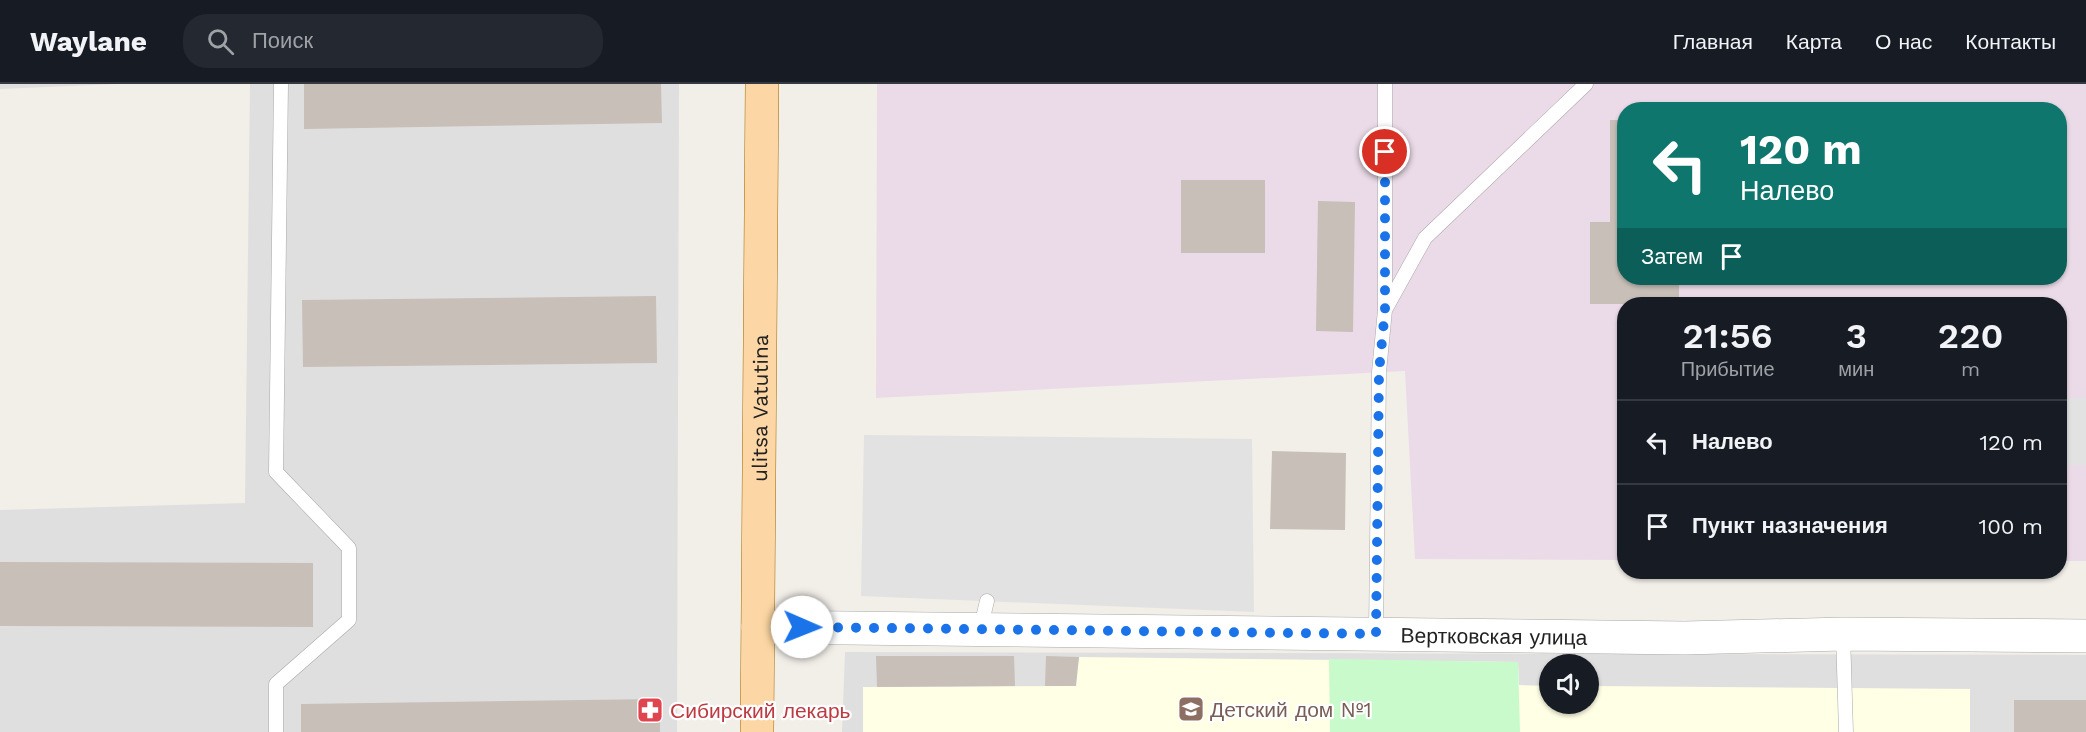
<!DOCTYPE html>
<html lang="ru">
<head>
<meta charset="utf-8">
<style>
  body { margin:0; font-family:"Work Sans",sans-serif; background:#242831; color:#f1f3f6; height:100vh; display:flex; flex-direction:column; font-size:22px; white-space:nowrap }
  * { box-sizing:border-box; margin:0 }
  p { font-size:20px; color:#9ea1a6 }
  .icon { flex:none; width:33px; height:33px; fill:none; stroke:currentColor; stroke-width:2; stroke-linecap:round; stroke-linejoin:round }
  .map { position:relative; flex:1; overflow:hidden }
  .details { position:absolute; left:1617px; top:213px; width:450px; height:282px; display:flex; flex-direction:column; background:#171b24; border-radius:24px; box-shadow:0 2px 4px #0004 }
  .details>* { flex:none }
  .banner { position:absolute; left:1617px; top:18px; width:450px; height:183px; border-radius:24px; box-shadow:0 2px 4px #0004; background:#0f766e; color:#fff; overflow:hidden }
  .fabs { position:absolute; left:1539px; top:570px; display:grid; gap:12px }
  .fabs a { display:grid; place-items:center; width:60px; height:60px; border-radius:50%; background:#171b24; box-shadow:0 2px 4px #0004; font-size:30px }
  .pin { position:absolute; display:grid; place-items:center; width:51px; height:51px; color:#fff; margin:-26px; border:3px solid #fff; border-radius:50%; box-shadow:0 2px 6px #0007 }
  .me { position:absolute; width:66px; margin:-33px; rotate:91deg; stroke-linejoin:round; filter:drop-shadow(0 0 4px #0008) }
  .turn { display:flex; align-items:center; gap:21px; height:126px; padding:0 24px; font-size:27px }
  .turn .icon { width:78px; height:78px; stroke-width:2.5 }
  .turn b { display:block; font-size:42px; line-height:51px }
  .then { display:flex; align-items:center; height:57px; padding:0 24px; background:#0003; gap:12px; font-size:22px }
  .eta { display:flex; justify-content:space-evenly; align-items:center; height:102px; text-align:center }
  .eta b { font-size:36px; font-weight:600; line-height:42px }
  ul { padding:0; list-style:none }
  li { display:flex; align-items:center; gap:18px; height:84px; padding:0 24px; border-top:2px solid #363941 }
  li div { flex:1 }
  li b { display:block; font-size:22px }
  li em { font-style:normal }
  header { display:flex; align-items:center; gap:36px; box-sizing:border-box; height:84px; padding:0 30px; background:#171b24; border-bottom:2px solid #363941 }
  header strong { font-size:28px }
  nav { display:flex; gap:33px; margin-inline-start:auto; font-size:21px }
  .search { width:420px; height:54px; background:#242831; display:flex; align-items:center; gap:15px; box-sizing:border-box; padding:0 21px; border-radius:24px; color:#9ea1a6; font-size:22px }
  .map>svg:first-child { display:block }
</style>
</head>
<body>
<header>
<strong>Waylane</strong>
<div class="search"><svg class="icon" aria-label="search" viewBox="0 0 24 24"><circle cx="10" cy="10" r="6"/><path d="M15 15l6 6"/></svg>Поиск</div>
<nav><a>Главная</a><a>Карта</a><a>О нас</a><a>Контакты</a></nav>
</header>
<div class="map">
<svg width="2086" height="648" viewBox="0 0 2086 648">
  <rect width="100%" height="100%" fill="#f2efe9"/>
  <path fill="#e0dfdf" fill-rule="evenodd" d="M0,0H116L0,5Z
    M250,0H679L677,648H0V426L245,419Z
    M845,568L2086,571V648H842ZM1550,580H1588V620H1550Z"/>
  <path fill="#ebdbe8" fill-rule="evenodd" d="M877,0H2086V477H2060V220H1624V476L1415,475L1405,287L876,314ZM1624,26H2060V194H1624Z"/>
  <path fill="#ffffe5" d="M1079,573L1518,578L1519,601L1549,602L1550,620H1588L1589,602L1970,605V648H863V603L1075,602Z"/>
  <path fill="#c8facc" d="M1329,575L1518,578L1520,648H1330Z"/>
  <path fill="#e2e2e2" d="M2060,314H2086V381H2060Z
    M864,351L1252,355L1254,528L861,512Z"/>
  <path fill="#c7bfb8" d="M304,0H661L662,39L304,45Z
    M1610,36H1624V194H1679V220H1590V138H1610Z
    M1181,96H1265V169H1181Z
    M1318,117L1355,118L1353,248L1316,247Z
    M656,212L657,279L303,283L302,216Z
    M1272,367L1346,369L1345,446L1270,445Z
    M0,478L313,479V543L0,542Z
    M876,572H1014L1015,602L877,603Z
    M1046,572L1079,573L1076,602H1045Z
    M660,615V648H301V620Z
    M2014,616H2086V648H2014Z"/>
  <g fill="none" stroke-linecap="round" stroke-linejoin="round">
    <defs>
      <path id="service" d="M1385,224V0
        M980,546L987,517
        M1376,550L1379,288L1385,226L1425,154L1586,0
        M1843,550L1846,648
        M276,648V600L349,536V464L276,388L281,0"/>
      <g id="tertiary">
        <path id="s1" d="M758,543L1685,554L1843,550L2086,552"/>
      </g>
      <g id="primary">
        <path id="s2" d="M757,648L762,0"/>
      </g>
    </defs>
    <use href="#service" stroke="#a9a9a9" stroke-width="15"/>
    <use href="#tertiary" stroke="#a9a9a9" stroke-width="34"/>
    <use href="#primary" stroke="#a06b00" stroke-width="34"/>
    <use href="#service" stroke="#fff" stroke-width="14"/>
    <use href="#tertiary" stroke="#fff" stroke-width="33"/>
    <use href="#primary" stroke="#fcd6a4" stroke-width="33"/>
  </g>
  <g fill="none" stroke-linecap="round" stroke-linejoin="round">
    <path stroke="#1a73e8" stroke-width="10" stroke-dasharray="0 18" d="M802,543L1376,550L1379,288L1385,226V68"/>
  </g>
  <defs>
    <symbol id="school-square" viewBox="-11 -11 22 22"><rect x="-9" y="-9" width="18" height="18" rx="4" fill="#8d6e63" stroke="#fff"/><path d="M0-5L7-2L0 1L-7-2ZM-4 1L0 2.5L4 1V4Q0 6-4 4Z" fill="#fff"/></symbol>
    <symbol id="pharmacy-square" viewBox="-11 -11 22 22"><rect x="-9" y="-9" width="18" height="18" rx="4" fill="#e0444e" stroke="#fff"/><path d="M-2-6h4v4h4v4h-4v4h-4v-4h-4v-4h4Z" fill="#fff"/></symbol>
  </defs>
  <g fill-rule="evenodd">
    <use href="#school-square" x="1176" y="610" width="30" height="30"/>
    <use href="#pharmacy-square" x="635" y="611" width="30" height="30"/>
  </g>
  <g text-anchor="middle" dominant-baseline="central" stroke-width="4.5" stroke-linejoin="round" paint-order="stroke">
    <g font-size="21" fill="#222" stroke="#fff">
      <text stroke="none"><textPath href="#s2" startOffset="324">ulitsa Vatutina</textPath></text>
      <text stroke="none"><textPath href="#s1" startOffset="736">Вертковская улица</textPath></text>
    </g>
    <g font-size="21" fill="#785e54" stroke="#fff" text-anchor="start">
      <text x="1210" y="625">Детский дом №1</text>
    </g>
    <g font-size="21" fill="#be3a42" stroke="#fff" text-anchor="start">
      <text x="670" y="626">Сибирский лекарь</text>
    </g>
  </g>
</svg>
<div class="fabs">
<a><svg class="icon" aria-label="sound" viewBox="0 0 24 24"><path d="M4 9h4l5-4v14l-5-4H4zM17 9q2 3 0 6"/></svg></a>
</div>
<div class="pin" style="left:1385px;top:68px;background:#d93025"><svg class="icon" aria-label="arrive" viewBox="0 0 24 24"><path d="M6 21V4h12l-3 4 3 4H6"/></svg></div>
<svg class="me" style="left:802px;top:543px" viewBox="-20 -20 40 40"><circle r="19" fill="#fff"/><path d="M0-13L10 11 0 6-10 11z" fill="#1a73e8"/></svg>
<div class="banner">
<div class="turn"><svg class="icon" aria-label="left" viewBox="0 0 24 24"><path d="M17 20v-9H6M10 6l-5 5 5 5"/></svg><div><b>120 m</b>Налево</div></div>
<div class="then">Затем<svg class="icon" aria-label="arrive" viewBox="0 0 24 24"><path d="M6 21V4h12l-3 4 3 4H6"/></svg></div>
</div>
<section class="details">
<div class="eta">
<div><b>21:56</b><p>Прибытие</p></div>
<div><b>3</b><p>мин</p></div>
<div><b>220</b><p>m</p></div>
</div>
<ul>
<li><svg class="icon" aria-label="left" viewBox="0 0 24 24"><path d="M17 20v-9H6M10 6l-5 5 5 5"/></svg><div><b>Налево</b></div><em>120 m</em></li>
<li><svg class="icon" aria-label="arrive" viewBox="0 0 24 24"><path d="M6 21V4h12l-3 4 3 4H6"/></svg><div><b>Пункт назначения</b></div><em>100 m</em></li>
</ul>
</section>
</div>
</body>
</html>
